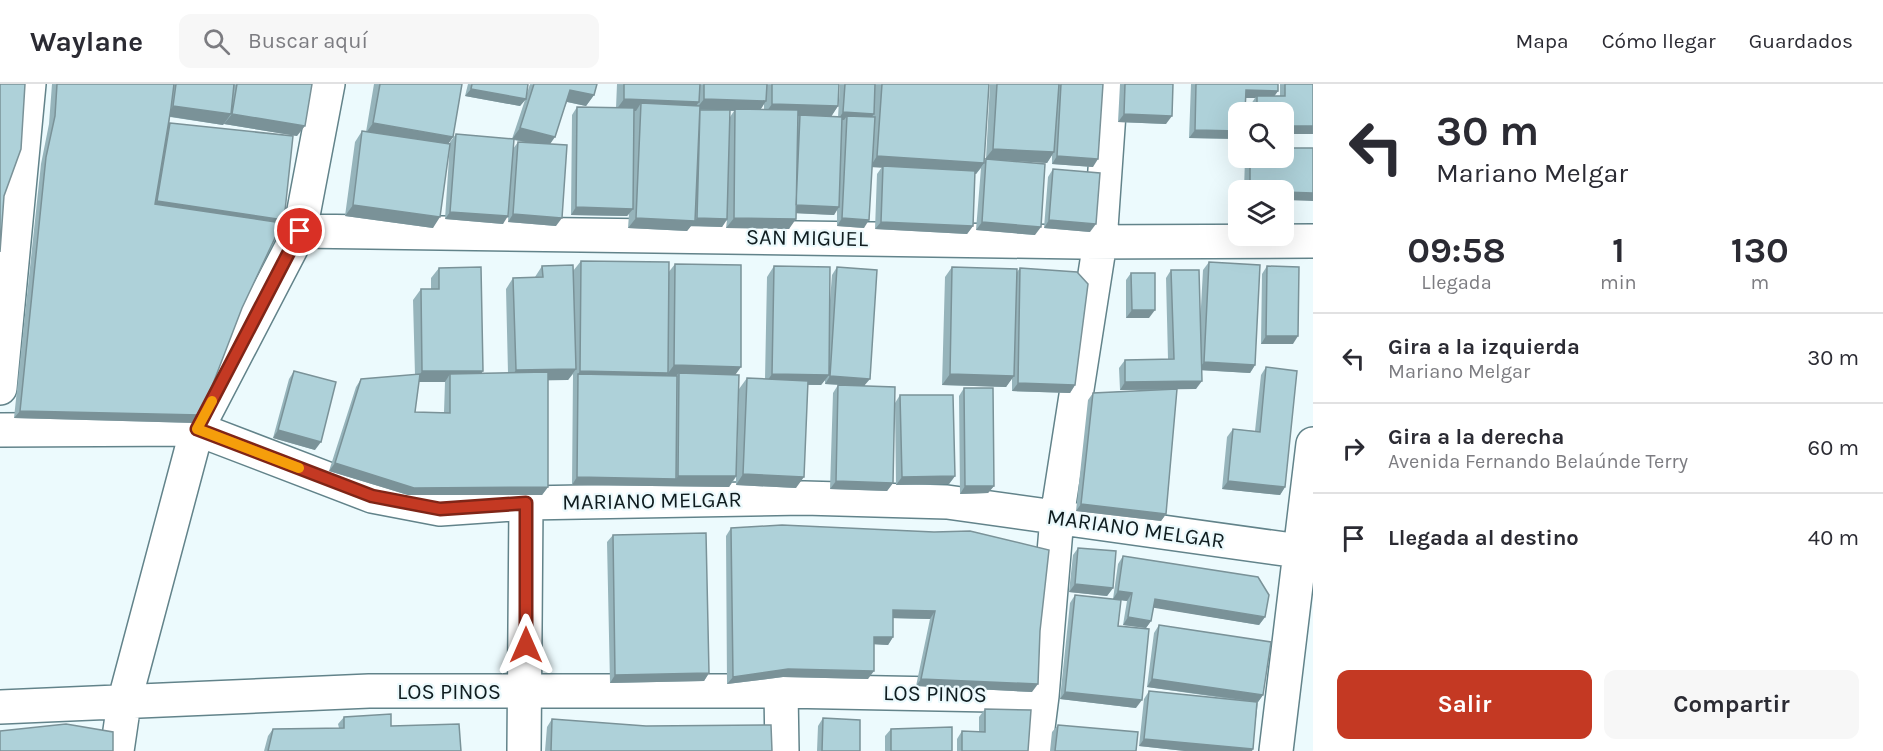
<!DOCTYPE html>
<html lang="es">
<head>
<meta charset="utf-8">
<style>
  body { margin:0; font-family:Karla,sans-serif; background:#f7f7f7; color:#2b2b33; height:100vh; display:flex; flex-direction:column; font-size:22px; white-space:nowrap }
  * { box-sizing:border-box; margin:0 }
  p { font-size:20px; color:#7c7c81 }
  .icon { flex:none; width:33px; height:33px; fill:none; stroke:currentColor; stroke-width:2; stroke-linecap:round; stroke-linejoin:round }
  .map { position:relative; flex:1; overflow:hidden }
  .details { display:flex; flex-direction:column; background:#fff; width:570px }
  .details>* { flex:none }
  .guide { background:#fff; color:#2b2b33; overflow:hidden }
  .buttons { position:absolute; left:1228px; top:18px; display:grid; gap:12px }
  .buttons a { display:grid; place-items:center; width:66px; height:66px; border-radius:12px; background:#fff; box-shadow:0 6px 24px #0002; font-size:30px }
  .pin { position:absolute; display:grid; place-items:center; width:51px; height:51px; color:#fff; margin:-26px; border:3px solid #fff; border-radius:50%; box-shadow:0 2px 6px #0007 }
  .me { position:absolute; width:66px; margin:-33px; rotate:0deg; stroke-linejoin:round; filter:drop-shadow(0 0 4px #0008) }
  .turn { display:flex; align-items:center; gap:21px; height:126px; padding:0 24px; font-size:27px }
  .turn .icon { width:78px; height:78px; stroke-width:2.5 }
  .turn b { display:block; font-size:42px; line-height:51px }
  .eta { display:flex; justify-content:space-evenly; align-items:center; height:102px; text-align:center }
  .eta b { font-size:36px; font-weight:700; line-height:42px }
  .button { display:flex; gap:12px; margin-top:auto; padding:12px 24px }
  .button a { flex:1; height:69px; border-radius:12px; background:#c43923; color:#fff; font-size:24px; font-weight:700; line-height:69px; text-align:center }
  .button a+a { background:#f7f7f7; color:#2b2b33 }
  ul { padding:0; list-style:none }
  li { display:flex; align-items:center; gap:18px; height:90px; padding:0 24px; border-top:2px solid #e1e1e2 }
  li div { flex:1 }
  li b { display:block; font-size:22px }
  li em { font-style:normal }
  header { display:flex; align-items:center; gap:36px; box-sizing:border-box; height:84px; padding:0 30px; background:#fff; border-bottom:2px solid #e1e1e2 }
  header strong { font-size:28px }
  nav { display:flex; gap:33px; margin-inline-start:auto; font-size:21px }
  .search { width:420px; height:54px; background:#f7f7f7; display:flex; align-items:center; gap:15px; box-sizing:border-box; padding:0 21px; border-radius:12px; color:#7c7c81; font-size:22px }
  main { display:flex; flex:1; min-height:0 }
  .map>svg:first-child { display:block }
</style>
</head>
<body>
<header>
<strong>Waylane</strong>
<div class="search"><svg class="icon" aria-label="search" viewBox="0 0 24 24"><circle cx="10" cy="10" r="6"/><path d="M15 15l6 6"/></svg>Buscar aquí</div>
<nav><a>Mapa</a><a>Cómo llegar</a><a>Guardados</a></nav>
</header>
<main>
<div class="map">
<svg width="1313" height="667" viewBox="0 0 1313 667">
  <rect width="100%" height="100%" fill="#ecfafd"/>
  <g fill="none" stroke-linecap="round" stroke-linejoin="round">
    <defs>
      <path id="street" d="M300,147L1080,158L1313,157
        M0,304L29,0
        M0,346L197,345L372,412L440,425L526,419L804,414L947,418L1313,469
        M781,607L782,667
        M0,623L369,607H781L1042,612
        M117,667L124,619L197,345L300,147L328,0
        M524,667L526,419
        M1035,667L1042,612L1057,433L1100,158L1111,0
        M1276,667L1313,360"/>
    </defs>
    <use href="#street" stroke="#62838a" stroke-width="36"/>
    <use href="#street" stroke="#fff" stroke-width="33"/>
  </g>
  <path fill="#96b4bb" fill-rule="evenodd" d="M52,0H312L297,52L224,40V39L223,41L170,33L169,41L170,39L284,136L242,224L201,331L195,339L14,334L41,80L49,40Z
    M374,0H462L453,53L448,60L433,144L345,132L355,58L362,47L366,48Z
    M468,0H528L526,12L530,0H597L594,11L586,22L567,18L550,60L556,142L508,138L509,116L503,140L445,135L450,58L456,50L512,55L525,16L520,22L465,12ZM514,56L527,59L518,58L513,65Z
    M617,0H839L838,22L831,32L838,33L840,0H989L984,78L986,75L990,0H1103L1093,83L1052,80V71L1047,79L996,76L1035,151L976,146L981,84L976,90H975L973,142L967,150L875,145L877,90L882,83H872L864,144L837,142V125L834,131L796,129L789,145L726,144L727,136L722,143L691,142L687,147L628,144L629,130L627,132L571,131L572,31L577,23L616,24ZM764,19V26H760ZM730,27H734L730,33Z
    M1120,0H1173L1166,40L1118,38Z
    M1191,0H1278V7L1274,12H1280V0H1313V50H1284V28H1251V20L1255,14H1246L1239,28V55L1189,54Z
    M1245,74H1284V106H1244Z
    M1053,85L1090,148L1044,144L1048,93Z
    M581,177L668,189L675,180L735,291L737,370L739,305L747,294L765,295L767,193L774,182L829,229L832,191L837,183L865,302L893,399L887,407L830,405L833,309L838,301H840L825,300V296L821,301H808L796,404L736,401V393L729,403L572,401L573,290L568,296H548V403L542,411H408L329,387L356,303L361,295L415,291L413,216L421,205H431V194L439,184L482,289H508L506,205L513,194L535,193L542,182L573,187ZM419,298H445L444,328H415Z
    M1209,178L1255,281L1250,289L1201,286L1196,305H1177L1166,430L1161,437L1076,427L1088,316L1093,309L1154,306H1120L1119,284L1125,276L1168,275L1166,194L1171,186L1200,241L1203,186Z
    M1267,182L1293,260H1261L1262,190Z
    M952,183L1017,188L1020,184L1075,301L1070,309L1012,307V294L1006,303L942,301L945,193Z
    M1131,189L1149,234H1126V196Z
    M1266,283L1285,403L1280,411L1222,405L1227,353L1233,345L1255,347L1261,291Z
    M294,287L315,366L273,354L289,295Z
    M964,304L994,402L988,409L960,410L959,312Z
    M900,311L955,392L949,400L896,401L895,319Z
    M731,444L934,448L1032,608L916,602L930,535L893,534V553L888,561L874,560L868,595L783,593L727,600L726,452Z
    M613,451L709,589L704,597L610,599L607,458Z
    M1078,464L1113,504L1107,512L1069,508L1073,471Z
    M1123,472L1265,533L1259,541L1153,523L1151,537L1146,544L1123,541L1127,517L1113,515L1118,480Z
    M1075,511L1118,542L1136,624L1060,615L1070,519Z
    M1159,541L1263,611L1258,618L1252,667H1185L1139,662L1144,615L1149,607L1251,618L1147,603L1154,549Z
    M985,625L1028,667H957V655L962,647L979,648V633Z
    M344,633L391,642L461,667H264L268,652L273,645L339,644L338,640Z
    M823,634L860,667H817L818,642Z
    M552,635L772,667H545L547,643Z
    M1058,641L1136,667H1050L1052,648Z
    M891,645L952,667H885V652Z"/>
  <path fill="#7a9298" d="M471,5L526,15L520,22L465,12Z
    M570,6L594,11L586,22L563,17Z
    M1246,6L1278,7L1273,14L1257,12L1255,14H1240Z
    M624,15L699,18L691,29L641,19L636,27L616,26Z
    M704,15L766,17L759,28L696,25Z
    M772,20L838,22L831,33L764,31Z
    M173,22L231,30L223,41L166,32Z
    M843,28L874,30L868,38L847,32L844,36H838Z
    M232,30L305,42L297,52L224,40Z
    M1124,30L1172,32L1166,40L1118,38Z
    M373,39L453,53L446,63L366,49Z
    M1284,42H1313V50H1284Z
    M520,44L555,53L548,63L512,55Z
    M1195,46L1239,47V55L1189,54Z
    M993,65L1054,68L1047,79L985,75Z
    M877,72L984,79L976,90L870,83Z
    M1057,72L1098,75L1093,83L1052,80Z
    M1284,108L1313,109V117L1284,116Z
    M157,117L284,136L277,146L150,127Z
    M353,121L440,133L433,144L345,132Z
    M796,121L839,123L834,131L791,129Z
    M576,123L633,125L627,132L571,131Z
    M450,128L508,132L503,140L445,135Z
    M513,130L562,134L556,142L508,138Z
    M636,134L695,137L687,147L628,144Z
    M697,134L727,135L722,143L691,142Z
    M734,134L796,135L789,145L726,144Z
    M842,134L869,136L864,144L837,142Z
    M1049,136L1096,140L1090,148L1044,144Z
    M881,138L973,142L967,150L875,145Z
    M982,138L1041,143L1035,151L976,146Z
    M1132,226H1155L1149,234H1126Z
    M1266,252H1298L1293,260H1261Z
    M1204,278L1255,281L1250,289L1198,286Z
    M674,281L741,283L733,294L679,289L676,292H666Z
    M576,285L568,296L508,297L516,286Z
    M422,287H483L476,298L450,290L445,298H415Z
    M580,287L668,289L660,300L578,290L573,298Z
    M772,290L829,291L821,301L765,300Z
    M950,290L1014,292L1006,303L942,301Z
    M830,292L870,295L864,302L825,300Z
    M1202,297L1196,305L1120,306L1125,298Z
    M1018,299L1075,301L1070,309L1012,307Z
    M20,327L201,331L195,339L14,334Z
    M278,346L321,358L315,366L273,354Z
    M335,379L548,403L542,411H408L329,387Z
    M743,390L804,393L796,404L736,401Z
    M678,392H736L729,403L572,401L577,393L676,395Z
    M955,392L949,400L896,401L902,393Z
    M836,397L893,399L887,407L830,405Z
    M1228,397L1285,403L1280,411L1222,405Z
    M965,402H994L988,409L960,410Z
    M1081,420L1166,430L1161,437L1076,427Z
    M1075,500L1113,504L1107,512L1069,508Z
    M1118,507L1132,509L1127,517L1113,515Z
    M1155,515L1265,533L1259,541L1149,523Z
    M893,526L935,527L930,535L888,534Z
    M1128,533L1151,537L1146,544L1123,541Z
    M874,553H893L888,561L869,560Z
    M788,585L874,587L868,595L783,593L727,600L733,593Z
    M709,589L704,597L610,599L615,591Z
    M921,595L1038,600L1032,608L916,602Z
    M1152,595L1263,611L1258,618L1147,603Z
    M1065,608L1142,616L1136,624L1060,615Z
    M1144,655L1253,665L1252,667H1185L1139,662Z"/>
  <path fill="#aed1d9" stroke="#7a9298" stroke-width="1.5" d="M0,0H25L21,65L4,112L0,168Z
    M57,0H174L171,24L155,120L282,139L242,224L201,331L20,327L46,73L55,32Z
    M176,0H234L231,30L173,22Z
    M237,0H312L305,42L232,30Z
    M380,0H462L453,53L373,39Z
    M472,0H528L526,15L471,5Z
    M534,0H597L594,11L570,6L555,53L520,44Z
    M624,0H700L699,18L624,15Z
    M704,0H767L766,17L704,15Z
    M772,0H839L838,22L772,20Z
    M845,0H875L874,30L843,28Z
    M882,0H989L984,79L877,72Z
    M997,0H1059L1054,68L993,65Z
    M1061,0H1103L1098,75L1057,72Z
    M1125,0H1173L1172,32L1124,30Z
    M1196,0H1278V7L1246,6L1245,28H1239V47L1195,46Z
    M1285,0H1313V42H1284V28H1257V12H1285Z
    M641,19L700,22L695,137L636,134Z
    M577,23L634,24L633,125L576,123Z
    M735,25L798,26L796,135L734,134Z
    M700,26H730L727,135L697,134Z
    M800,31L842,33L839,123L796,121Z
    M847,32L875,33L869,136L842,134Z
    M170,39L293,52L284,136L157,117Z
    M362,47L450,60L440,133L353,121Z
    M456,50L514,55L508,132L450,128Z
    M518,58L567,61L562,134L513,130Z
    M1284,64H1313V109L1284,108V106H1250V74H1284Z
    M986,75L1045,80L1041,143L982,138Z
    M883,82L975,87L973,142L881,138Z
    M1053,85L1100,89L1096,140L1049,136Z
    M581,177L669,178L668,289L580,287Z
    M1209,178L1260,181L1255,281L1204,278Z
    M675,180L741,181V283L674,281Z
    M573,181L576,285L516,286L513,194L543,193L542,182Z
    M774,182L830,183L829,291L772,290Z
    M1267,182L1299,183L1298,252H1266Z
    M481,183L483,287H422L421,205H439V184Z
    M837,183L877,186L870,295L830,292Z
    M952,183L1017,185L1014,292L950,290Z
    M1020,184L1077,188L1088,200L1075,301L1018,299Z
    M1171,186H1199L1202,297L1125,298V276L1174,275Z
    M1131,189H1155V226H1132Z
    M1266,283L1297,287L1285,403L1228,397L1233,345L1260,348Z
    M294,287L336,298L321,358L278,346Z
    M548,288V403L414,404L335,379L361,295L420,290L415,328L450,329V290Z
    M679,289L739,291L736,392H678Z
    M578,290L677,292L676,395L577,393Z
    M747,294L808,297L804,393L743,390Z
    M838,301L895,303L893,399L836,397Z
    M964,304H993L994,402H965Z
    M1177,305L1166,430L1081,420L1093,309Z
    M900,311H953L955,392L902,393Z
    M782,441L934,448L970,447L1049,466L1040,547L1038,600L921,595L935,527L893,526V553H874V587L788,585L733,593L731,444Z
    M706,449L709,589L615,591L613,451Z
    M1078,464L1116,467L1113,504L1075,500Z
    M1123,472L1258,493L1269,511L1265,533L1155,515L1151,537L1128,533L1132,509L1118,507Z
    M1075,511L1121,516L1118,542L1149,545L1142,616L1065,608Z
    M1159,541L1271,558L1263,611L1152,595Z
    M1149,607L1257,618L1253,665L1144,655Z
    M985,625L1031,626L1028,667H962V647L985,648Z
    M391,630V642L459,640L461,667H268L273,645L344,644V633Z
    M823,634L860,636V667H822Z
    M552,635L646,642L771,641L772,667H551Z
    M66,640L113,648V667H0V647Z
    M1058,641L1138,648L1136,667H1055Z
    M952,643V667H891V645Z"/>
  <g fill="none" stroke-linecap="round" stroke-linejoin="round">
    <defs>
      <path id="route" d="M300,147L197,345L372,412L440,425L526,419V561"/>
    </defs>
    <use href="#route" stroke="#7f2517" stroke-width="15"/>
    <use href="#route" stroke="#c43923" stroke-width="10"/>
    <path stroke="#f59e0b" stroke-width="10" d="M212,317L197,345L299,384"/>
  </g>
  <g text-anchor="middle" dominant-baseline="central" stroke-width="4.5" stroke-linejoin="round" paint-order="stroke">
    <g font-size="22" fill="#101d20" stroke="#ecfafd">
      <text transform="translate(807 154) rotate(1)">SAN MIGUEL</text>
      <text transform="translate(652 417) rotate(-1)">MARIANO MELGAR</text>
      <text transform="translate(1136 445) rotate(8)">MARIANO MELGAR</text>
      <text x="449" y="608">LOS PINOS</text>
      <text transform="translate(935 610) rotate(1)">LOS PINOS</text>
    </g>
  </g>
</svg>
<div class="buttons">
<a><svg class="icon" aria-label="search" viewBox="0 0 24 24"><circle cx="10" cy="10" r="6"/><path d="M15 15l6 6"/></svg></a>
<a><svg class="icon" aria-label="layers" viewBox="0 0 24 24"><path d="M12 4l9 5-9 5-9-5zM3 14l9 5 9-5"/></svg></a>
</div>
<div class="pin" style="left:300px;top:147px;background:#d93025"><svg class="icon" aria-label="arrive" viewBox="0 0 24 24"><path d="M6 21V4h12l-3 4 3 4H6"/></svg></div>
<svg class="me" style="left:526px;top:561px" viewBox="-20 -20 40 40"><path d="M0-17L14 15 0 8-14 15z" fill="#c43923" stroke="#fff" stroke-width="4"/></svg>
</div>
<section class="details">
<div class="guide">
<div class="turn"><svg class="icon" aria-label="left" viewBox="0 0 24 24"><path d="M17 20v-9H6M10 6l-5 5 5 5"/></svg><div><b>30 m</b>Mariano Melgar</div></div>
</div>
<div class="eta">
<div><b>09:58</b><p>Llegada</p></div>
<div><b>1</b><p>min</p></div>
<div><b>130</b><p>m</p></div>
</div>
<ul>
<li><svg class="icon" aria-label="left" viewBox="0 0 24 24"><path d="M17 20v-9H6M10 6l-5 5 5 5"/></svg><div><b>Gira a la izquierda</b><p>Mariano Melgar</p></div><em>30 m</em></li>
<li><svg class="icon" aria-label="right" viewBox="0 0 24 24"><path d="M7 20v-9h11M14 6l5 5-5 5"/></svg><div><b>Gira a la derecha</b><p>Avenida Fernando Belaúnde Terry</p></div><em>60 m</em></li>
<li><svg class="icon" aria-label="arrive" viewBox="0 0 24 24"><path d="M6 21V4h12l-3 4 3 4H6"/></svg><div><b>Llegada al destino</b></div><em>40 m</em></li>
</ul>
<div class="button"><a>Salir</a><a>Compartir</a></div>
</section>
</main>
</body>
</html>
